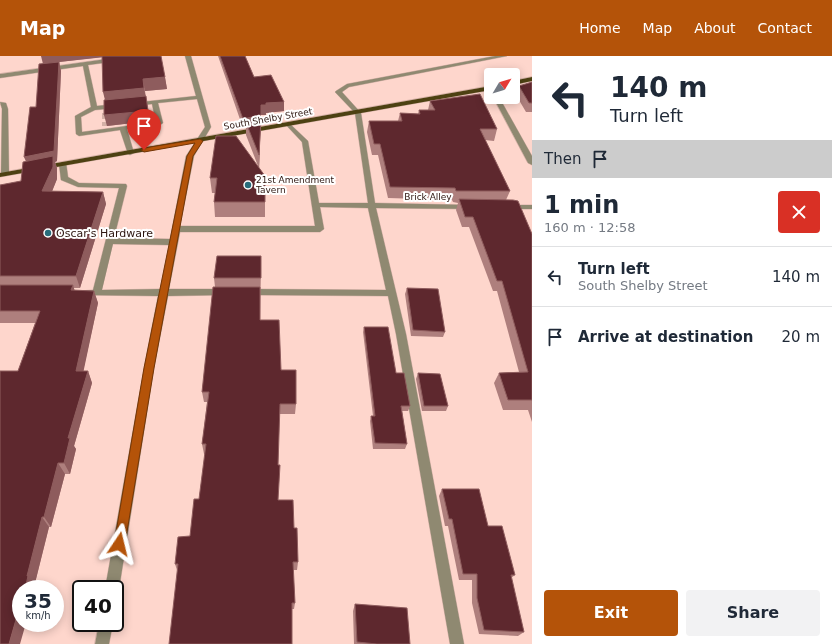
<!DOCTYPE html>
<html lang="en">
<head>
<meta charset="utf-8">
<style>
  body { margin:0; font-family:"DejaVu Sans",sans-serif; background:#f2f2f3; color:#1f2937; height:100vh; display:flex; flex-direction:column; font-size:15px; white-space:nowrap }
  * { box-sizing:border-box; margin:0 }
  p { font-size:13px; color:#747a83 }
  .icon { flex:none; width:22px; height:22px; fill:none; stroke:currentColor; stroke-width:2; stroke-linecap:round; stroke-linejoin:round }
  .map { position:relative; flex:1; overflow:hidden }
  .panel { display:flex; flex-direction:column; background:#fff; width:300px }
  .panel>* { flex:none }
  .banner { background:#fff; color:#1f2937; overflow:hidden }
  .needle { width:26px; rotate:52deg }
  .fabs { position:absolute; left:484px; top:12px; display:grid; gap:8px }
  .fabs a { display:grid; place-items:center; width:36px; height:36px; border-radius:4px; background:#fff; box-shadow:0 2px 10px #0003; font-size:20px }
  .speed { position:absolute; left:12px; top:524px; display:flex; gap:8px; font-size:20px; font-weight:700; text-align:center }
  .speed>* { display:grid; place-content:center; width:52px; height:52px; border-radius:50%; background:#fff; box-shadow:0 2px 10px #0003; line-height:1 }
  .speed small { font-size:10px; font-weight:400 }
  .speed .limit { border:2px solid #111; border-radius:6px; background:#fff; color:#111 }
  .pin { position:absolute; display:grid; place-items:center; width:34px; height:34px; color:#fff; margin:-41px -17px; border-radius:50% 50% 50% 0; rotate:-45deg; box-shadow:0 0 4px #0007 }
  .pin .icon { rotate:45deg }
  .me { position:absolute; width:44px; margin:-22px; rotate:10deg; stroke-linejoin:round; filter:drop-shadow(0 0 3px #0008) }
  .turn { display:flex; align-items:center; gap:14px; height:84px; padding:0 12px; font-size:18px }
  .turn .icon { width:52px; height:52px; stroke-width:2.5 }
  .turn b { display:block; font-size:28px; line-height:34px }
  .then { display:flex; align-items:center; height:38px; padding:0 12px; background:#0003; gap:8px; font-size:15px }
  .round { display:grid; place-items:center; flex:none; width:42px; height:42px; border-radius:4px; background:#f2f2f3 }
  .head { display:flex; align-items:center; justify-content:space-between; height:68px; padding:0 12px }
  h1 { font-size:24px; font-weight:700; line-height:30px }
  .button { display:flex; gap:8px; margin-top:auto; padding:8px 12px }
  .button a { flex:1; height:46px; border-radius:4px; background:#b45309; color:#fff; font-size:16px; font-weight:700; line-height:46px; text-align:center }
  .button a+a { background:#f2f2f3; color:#1f2937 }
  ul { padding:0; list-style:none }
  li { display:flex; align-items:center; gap:12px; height:60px; padding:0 12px; border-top:1px solid #e0e1e3 }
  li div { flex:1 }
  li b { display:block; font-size:15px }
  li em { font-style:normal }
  header { display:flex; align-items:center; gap:24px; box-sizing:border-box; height:56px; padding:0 20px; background:#b45309; color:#fff }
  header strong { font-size:19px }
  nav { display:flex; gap:22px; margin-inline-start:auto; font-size:14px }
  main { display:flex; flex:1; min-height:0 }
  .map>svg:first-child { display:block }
</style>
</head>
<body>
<header>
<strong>Map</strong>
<nav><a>Home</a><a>Map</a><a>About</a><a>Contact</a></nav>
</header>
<main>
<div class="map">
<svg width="532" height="588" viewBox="0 0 532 588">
  <rect width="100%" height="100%" fill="#fed6cc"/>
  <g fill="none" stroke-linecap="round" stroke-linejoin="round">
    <path stroke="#d4b0a6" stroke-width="6" stroke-dasharray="6 3" stroke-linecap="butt" d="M105,57V70"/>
    <defs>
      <path id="minor" d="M128,0H143L140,2L88,9L97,50L116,48L119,50L116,52L95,54L81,61L82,76L156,66L152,48L134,50L132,49V47L196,40L185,0H191L211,71L194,100L180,170H315L302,86L286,69L289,67L308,85L319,147H368L355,57L335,36L336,35L347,28L495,0H507L349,31L342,36L361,57L375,147L470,149L474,151L470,153L376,152L406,278L464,588H450L396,278L388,240L247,239L242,236L247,233L386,234L368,152L320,151L324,173L320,176H180L169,233H225L230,236L225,239L168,240L154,312L119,533L115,539V533H105L144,312L158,240L78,239L76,237L78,235L93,234L119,132L78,131L61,124L59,108L63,106H66L68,121L79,127L126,128L127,130L114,182L170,183L186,100L205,71L197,43L158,47L163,67L160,69L127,73L134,97L130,99L128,98L120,74L79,80L76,78L75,60L91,51L83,10L0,22V18ZM113,188L169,189L160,233L102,234Z
        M493,41H499L532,100V109L528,107Z
        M0,46L6,47L8,53L9,118L5,120L1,118L2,53Z
        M505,149H532V153H505Z
        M99,567H113L109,588H95Z"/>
      <path id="major" d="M532,21V25L513,29V25Z
        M491,30V34L0,121V117Z"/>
    </defs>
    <use href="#minor" stroke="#d8b3aa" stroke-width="1"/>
    <use href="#major" stroke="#d8b3aa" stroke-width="1"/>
    <use href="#minor" fill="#8f8971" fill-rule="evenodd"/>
    <use href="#major" fill="#4d4112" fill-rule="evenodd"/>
  </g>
  <path fill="#ae7f7d" d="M41,0H161L167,33L145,35L150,65L107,70L102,1L59,6L61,15L57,105L55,106L57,112V123L52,135L103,136L106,148L80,232H74V234L94,235L98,247L83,315H88L92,327L74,390L76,393L70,418H65L51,471H49L35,527L36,529L35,533H21L18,315L35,267H0V129L21,125L26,105L36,51L49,7Z
    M218,0H245L254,21L284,46V55L266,57V59H261L259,112L265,120V161H215L214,146L215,137H212L210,122L258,110L246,79V72H243Z
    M532,26V56H526L516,39L519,30Z
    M430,45L497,73L494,85L485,84L510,135L506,144L532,178V366L528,354H503L494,327L499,317L519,316L497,235H493L469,171H462L456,154L458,147L453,146L452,144L388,142L378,99H372L367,76L369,65H398L400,57L418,58L419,54H428Z
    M261,211L260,264L296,348L295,358H279L278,409V444L294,472L298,506L297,514H293L295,547L294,553H292L177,514L175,508L190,480L199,443L205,398H204L202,388L207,346H204L202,336L215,231L214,222Z
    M407,232L445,276L443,281L411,280L405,238Z
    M364,271L396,317L410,350L408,355H402L407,388L405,393H373L370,365L371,360H373L363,276Z
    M418,317L448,350L446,355H422L416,323Z
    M442,433L488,470L515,519L511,522L524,576L518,580L479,578L472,547V524H459L448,470H445L439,440Z
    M355,548L410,588H354L353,555Z"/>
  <path fill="#8e5c5d" d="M41,0H114L59,6L61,15L57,105L55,106L57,112V123L47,148L42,135L28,110L24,101L54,95L43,8Z
    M165,21L167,33L145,35L143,23Z
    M144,32L150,65L107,70L104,59L106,48L103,36Z
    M284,46V55L266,57V59H261L259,114V99L245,64L246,72H243V63L261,49L266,47Z
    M103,136L106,148L80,232L76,220Z
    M73,229L77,242L71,234Z
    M94,235L98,247L81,327L76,315Z
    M88,315L92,327L74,390L76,393L70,418L64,407L68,382Z
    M58,407L65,418L51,471L44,461Z
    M42,461L49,471L35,527L36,529L35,533H25L27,520Z
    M21,546V567H26L20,588H9Z"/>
  <path fill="#5e282e" stroke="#8e5c5d" d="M102,0H161L165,21L143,23L144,32L103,36Z
    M220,0H245L254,21L271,19L284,46L266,47V49H261V59L243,63Z
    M59,6L54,95L24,101L30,51H36L39,8Z
    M532,26V47H529L519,30Z
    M480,38L497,73H480L510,135H456L455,132L390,131L380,88H374L369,65H402L400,57L420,58L419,54H435L430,45Z
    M146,40L148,55L104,59V44Z
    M261,62L259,99L245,64Z
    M216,80H236L265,120V146H214L217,122H210Z
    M53,100V111L42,135L103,136L76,220H0V129L21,125L23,106Z
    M459,143L513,144L518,145L532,178V344H508L499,317L528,316L502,225H497L473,161H465Z
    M217,200H261V222H214Z
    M0,229H73L71,234L94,235L76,315H88L68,382H70L64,407H58L44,461H42L27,520H28L25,533H21V546L9,588H0V315H18L40,255H0Z
    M213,231H260V264H279L281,314H296V348H280L278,409H280L278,444H293L294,472H297L298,506H293L295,547H292V588H169L178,508H175L178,481L190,480L194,443H199L206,388H202L209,336H202Z
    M407,232L438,233L445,276L413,274Z
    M364,271H388L396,317H404L410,350H401L407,388L375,387L371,360H375Z
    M418,317L440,318L448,350H424Z
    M442,433H479L488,470H502L515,519H511L524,576L484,574L477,542V518H463L452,463H449Z
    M355,548L407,552L410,588H377L357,586Z"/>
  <path fill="#b45309" stroke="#753606" d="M200,83L203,85L193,100L154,312L125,488L124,492L119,494L115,492L114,488L144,312L187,100L195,87L144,96L141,94L144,92Z"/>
  <g fill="#276c7b" stroke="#fff" stroke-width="1.5">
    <circle cx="248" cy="129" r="4"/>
    <circle cx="48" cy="177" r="4"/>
  </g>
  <g text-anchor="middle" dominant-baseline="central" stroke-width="4" stroke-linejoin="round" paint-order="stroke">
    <g font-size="9" fill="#2d1610" stroke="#fff">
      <text transform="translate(268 63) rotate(-10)">South Shelby Street</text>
      <text x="428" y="141">Brick Alley</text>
    </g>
    <g font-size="9" fill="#2d1610" stroke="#fff" text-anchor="start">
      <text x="256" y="124">21st Amendment<tspan x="256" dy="10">Tavern</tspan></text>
    </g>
    <g font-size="11" fill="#2d1610" stroke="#fff" text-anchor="start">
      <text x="56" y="177">Oscar's Hardware</text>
    </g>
  </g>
</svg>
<div class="fabs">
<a><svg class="needle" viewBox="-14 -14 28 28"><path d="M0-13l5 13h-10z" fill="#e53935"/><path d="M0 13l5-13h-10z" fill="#747a83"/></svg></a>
</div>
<div class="speed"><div>35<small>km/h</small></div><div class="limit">40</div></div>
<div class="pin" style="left:144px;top:94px;background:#d93025"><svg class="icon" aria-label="arrive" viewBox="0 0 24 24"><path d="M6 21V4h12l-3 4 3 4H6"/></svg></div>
<svg class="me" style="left:119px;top:488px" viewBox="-20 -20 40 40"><path d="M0-17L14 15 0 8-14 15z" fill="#b45309" stroke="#fff" stroke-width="4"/></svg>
</div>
<section class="panel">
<div class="banner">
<div class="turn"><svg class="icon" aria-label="left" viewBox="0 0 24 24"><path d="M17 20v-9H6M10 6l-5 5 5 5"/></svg><div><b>140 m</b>Turn left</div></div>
<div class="then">Then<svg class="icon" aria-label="arrive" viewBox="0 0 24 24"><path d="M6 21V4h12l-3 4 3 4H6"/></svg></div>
</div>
<div class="head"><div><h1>1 min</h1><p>160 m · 12:58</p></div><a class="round" style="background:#d93025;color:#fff"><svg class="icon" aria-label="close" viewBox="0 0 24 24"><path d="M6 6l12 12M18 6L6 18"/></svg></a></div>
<ul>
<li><svg class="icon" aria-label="left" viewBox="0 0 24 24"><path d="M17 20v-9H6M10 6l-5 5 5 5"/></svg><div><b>Turn left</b><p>South Shelby Street</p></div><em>140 m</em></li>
<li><svg class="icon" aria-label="arrive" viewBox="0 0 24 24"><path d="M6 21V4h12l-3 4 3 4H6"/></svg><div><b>Arrive at destination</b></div><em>20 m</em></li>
</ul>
<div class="button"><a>Exit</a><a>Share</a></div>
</section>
</main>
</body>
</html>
